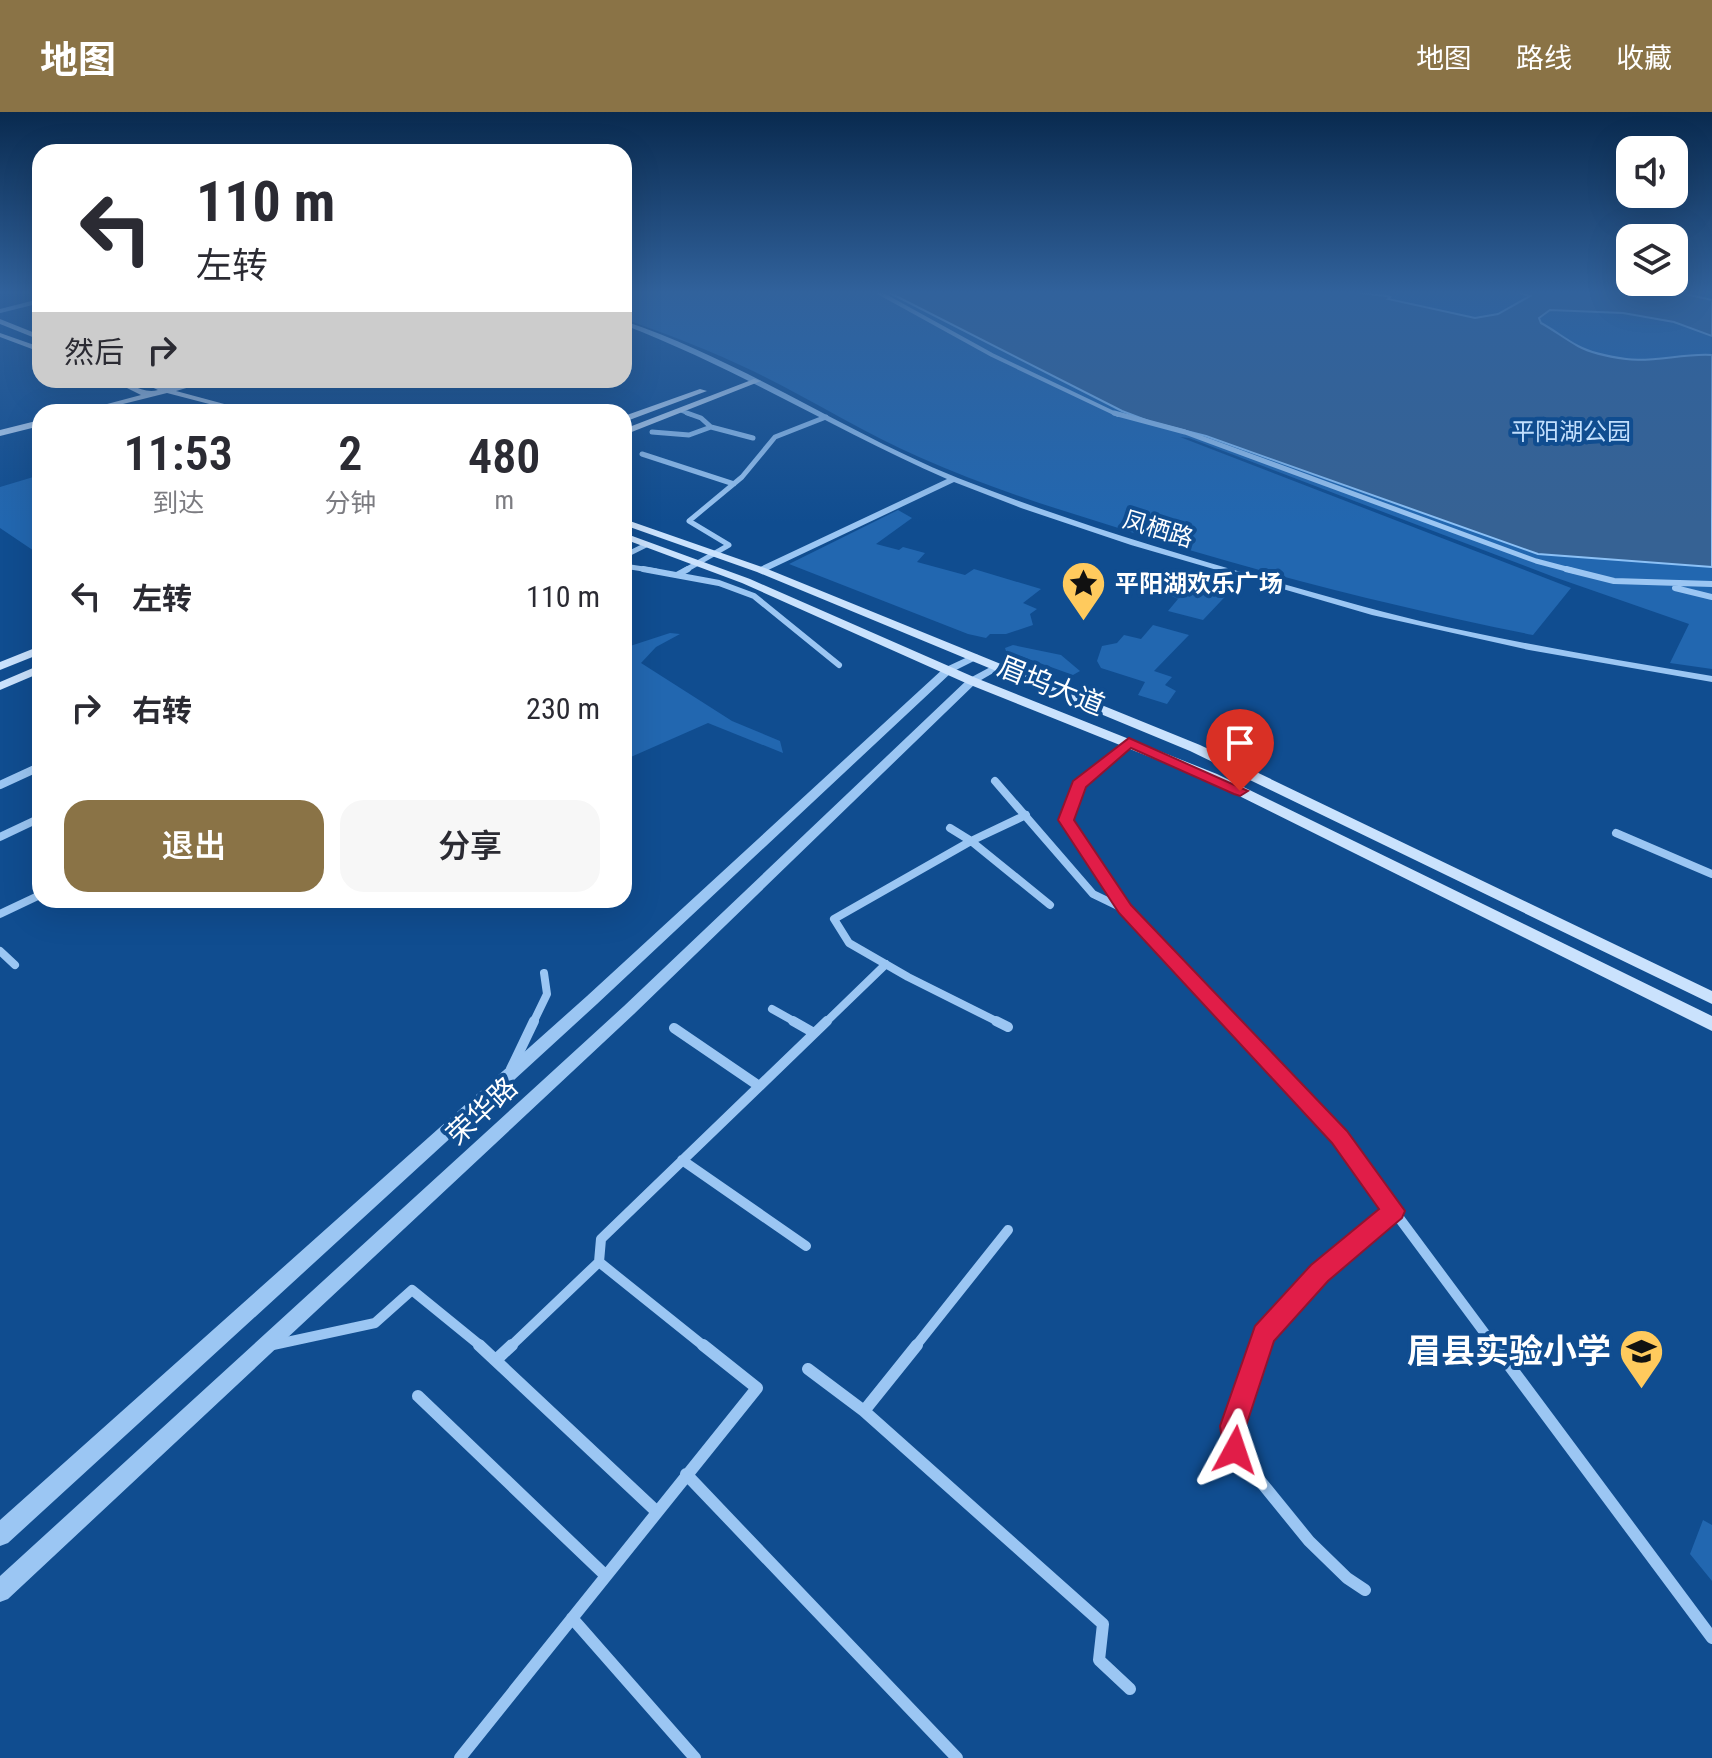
<!DOCTYPE html>
<html lang="zh">
<head>
<meta charset="utf-8">
<style>
  body { margin:0; font-family:"Roboto Condensed","Noto Sans SC",sans-serif; background:#f7f7f7; color:#2b2b33; height:100vh; display:flex; flex-direction:column; font-size:30px; white-space:nowrap }
  * { box-sizing:border-box; margin:0 }
  p { font-size:26px; color:#7c7c81 }
  .icon { flex:none; width:44px; height:44px; fill:none; stroke:currentColor; stroke-width:2; stroke-linecap:round; stroke-linejoin:round }
  .map { position:relative; flex:1; overflow:hidden }
  .panel { position:absolute; left:32px; top:292px; width:600px; height:504px; display:flex; flex-direction:column; background:#fff; border-radius:24px; box-shadow:0 8px 32px #0002 }
  .panel>* { flex:none }
  .top-card { position:absolute; left:32px; top:32px; width:600px; height:244px; border-radius:24px; box-shadow:0 8px 32px #0002; background:#fff; color:#2b2b33; overflow:hidden }
  .fabs { position:absolute; left:1616px; top:24px; display:grid; gap:16px }
  .fabs a { display:grid; place-items:center; width:72px; height:72px; border-radius:16px; background:#fff; box-shadow:0 8px 32px #0002; font-size:40px }
  .pin { position:absolute; display:grid; place-items:center; width:68px; height:68px; color:#fff; margin:-82px -34px; border-radius:50% 50% 50% 0; rotate:-45deg; box-shadow:0 0 8px #0007 }
  .pin .icon { rotate:45deg }
  .me { position:absolute; width:88px; margin:-44px; rotate:5deg; stroke-linejoin:round; filter:drop-shadow(0 0 6px #0008) }
  .turn { display:flex; align-items:center; gap:28px; height:168px; padding:0 32px; font-size:36px }
  .turn .icon { width:104px; height:104px; stroke-width:2.5 }
  .turn b { display:block; font-size:56px; line-height:68px }
  .then { display:flex; align-items:center; height:76px; padding:0 32px; background:#0003; gap:16px; font-size:30px }
  .eta { display:flex; justify-content:space-evenly; align-items:center; height:136px; text-align:center }
  .eta b { font-size:48px; font-weight:600; line-height:56px }
  .button { display:flex; gap:16px; margin-top:auto; padding:16px 32px }
  .button a { flex:1; height:92px; border-radius:24px; background:#8a7346; color:#fff; font-size:32px; font-weight:600; line-height:92px; text-align:center }
  .button a+a { background:#f7f7f7; color:#2b2b33 }
  ul { padding:0; list-style:none }
  li { display:flex; align-items:center; gap:24px; height:112px; padding:0 32px }
  li div { flex:1 }
  li b { display:block; font-size:30px }
  li em { font-style:normal }
  header { display:flex; align-items:center; gap:48px; box-sizing:border-box; height:112px; padding:0 40px; background:#8a7346; color:#fff }
  header strong { font-size:38px }
  nav { display:flex; gap:44px; margin-inline-start:auto; font-size:28px }
  .map>svg:first-child { display:block }
</style>
</head>
<body>
<header>
<strong>地图</strong>
<nav><a>地图</a><a>路线</a><a>收藏</a></nav>
</header>
<div class="map">
<svg width="1712" height="1646" viewBox="0 0 1712 1646">
  <rect width="100%" height="100%" fill="#104d90"/>
  <path fill="#2267b0" d="M624,179H1712V557L1670,551L1689,512L1554,465L1189,326L1180,325L1571,476L1533,523C1391,494 1251,459 1112,414C1047,394 982,373 919,345C862,320 809,286 753,259C711,239 668,222 624,207Z
    M40,363V443L0,416V375Z
    M898,398L912,406L876,432L899,438L903,435L925,441L917,450L965,463L974,457L1041,477L1023,491L1037,497L1030,502L1033,513L1006,522H990L986,526L968,522L789,452Z
    M1182,458L1237,472L1203,508L1168,499L1178,487L1161,479Z
    M1153,513L1189,523L1154,559L1172,565L1165,573L1176,579L1167,592L1138,583L1145,570L1101,556L1097,549L1102,534L1117,531L1124,523L1141,527Z
    M670,521L680,522L656,535L641,551L732,609L780,629L783,641L708,611L624,648V536Z
    M1013,533L1061,543L1080,559L1073,563L1006,539L1005,536Z
    M1703,1408L1712,1413V1469L1690,1442Z"/>
  <path fill="#366294" stroke="#8cc1f6" stroke-width="2" d="M886,179H1344L1387,184L1390,185L1388,187L1475,206L1498,202L1530,184L1513,179H1672L1712,188V224L1674,210L1623,201L1550,198L1539,206L1541,211C1554,218 1565,227 1578,234C1591,241 1611,245 1626,247C1652,251 1683,241 1712,243V455L1538,442L1206,324L1151,310L1122,299Z"/>
  <g fill="none" stroke-linecap="round" stroke-linejoin="round">
    <path stroke="#9bc6f3" stroke-width="4" d="M876,179L992,243L1118,303
      M0,199L40,189
      M682,299L692,303"/>
    <path stroke="#9bc6f3" stroke-width="5" d="M687,301L701,306L711,315L753,326
      M1114,301L1185,320L1536,449L1574,459
      M652,320L689,323L711,315
      M642,342L734,372
      M624,444L646,433
      M624,454L656,459
      M684,459L729,433L689,409L742,365L775,325L826,305"/>
    <path stroke="#9bc6f3" stroke-width="6" d="M643,457L719,471L754,484L839,553
      M1566,457L1614,469L1712,472
      M677,463L688,457
      M1675,476L1712,485
      M32,658L40,654
      M1096,658L1129,630"/>
    <path stroke="#9bc6f3" stroke-width="8" d="M1099,656L1078,673L1066,708L1125,797L1232,911
      M995,669L1093,782L1124,797
      M0,673L37,656
      M950,716L971,729L1050,793
      M1616,721L1712,762
      M0,725L40,706
      M0,802L40,783
      M0,839L15,853
      M772,897L797,911
      M533,911L547,882L544,861
      M825,911L886,852
      M1000,911L908,865L849,831L834,807L971,729L1026,703"/>
    <path stroke="#9bc6f3" stroke-width="10" d="M793,909L814,921
      M996,909L1008,915
      M1230,909L1339,1025L1495,1235
      M674,916L759,974
      M511,957L534,909
      M682,1048L806,1134
      M599,1150L705,1235
      M273,1233L375,1211L412,1178L482,1235
      M510,1235L599,1150L601,1127L827,909
      M915,1235L1008,1118
      M1260,1235L1264,1222L1320,1161L1394,1099"/>
    <path stroke="#9bc6f3" stroke-width="12" d="M479,1233L656,1399
      M1260,1233L1233,1314L1235,1338L1309,1429L1347,1466L1365,1478
      M1494,1233L1712,1526
      M497,1247L512,1233
      M808,1257L864,1299L1103,1512L1099,1548L1130,1577
      M418,1284L605,1463
      M864,1299L917,1233
      M686,1362L957,1646
      M572,1506L695,1646
      M460,1646L757,1276L703,1233"/>
    <path fill="#9bc6f3" fill-rule="evenodd" d="M624,209C741,248 844,320 958,366C1059,406 1164,438 1269,468C1319,482 1369,497 1420,509C1517,531 1614,548 1712,564V570L1529,538L1372,503L1131,433L1021,396L954,370L764,460H758V456L947,367C838,319 736,256 624,213Z
      M974,542L978,543V547L952,560L597,892L8,1431L0,1434V1408L587,884L944,556Z
      M996,552L1001,555L1000,557L976,571L634,902L8,1487L0,1490V1464L624,894L968,567Z"/>
    <path fill="#cae2fd" fill-rule="evenodd" d="M0,207L40,223V228L0,212Z
      M0,221L40,235V240L0,225Z
      M754,267L761,269L624,323V317Z
      M111,268C128,268 142,283 158,278L136,268C148,268 157,276 168,276C183,276 198,268 214,268L176,279L254,300H240L167,281L91,300H77L141,283Z
      M700,277L707,279L624,310V304Z
      M147,292L196,298L200,300L147,296L124,298L120,296Z
      M40,308V314L0,324V318Z
      M624,407L765,456L1200,633L1712,879V892L1190,639L757,460L624,413Z
      M624,421L750,467L976,566L1217,662L1712,904V919L1207,668L968,572L742,471L624,427Z
      M40,534V542L0,558V550Z
      M40,553V561L0,578V570Z"/>
  </g>
  <linearGradient id="sky" x2="0" y2="1"><stop stop-color="#092a4f"/><stop offset="0.44" stop-color="#31629c"/><stop offset="1" stop-color="#31629c" stop-opacity="0"/></linearGradient>
  <rect width="1712" height="410" fill="url(#sky)"/>
  <path fill="#e11d48" stroke="#92132f" stroke-width="2" d="M1129,626L1248,679L1240,684L1234,682L1131,636L1086,675L1074,708L1131,793L1347,1019L1405,1099L1402,1106L1328,1169L1274,1229L1246,1314L1248,1338L1244,1347L1235,1351L1225,1347L1220,1314L1255,1214L1311,1153L1379,1097L1332,1031L1119,801L1058,708L1073,669Z"/>
  <defs>
    <symbol id="sight-pin" viewBox="-11 -11 22 30"><path d="M0 17L-7.5 6A9.5 9.5 0 1 1 7.5 6Z" fill="#ffca5d" stroke="#104d90"/><path d="M0-6L1.8-2.2L6-1.7L2.9 1.2L3.7 5.4L0 3.3L-3.7 5.4L-2.9 1.2L-6-1.7L-1.8-2.2Z" fill="#111"/></symbol>
    <symbol id="school-pin" viewBox="-11 -11 22 30"><path d="M0 17L-7.5 6A9.5 9.5 0 1 1 7.5 6Z" fill="#ffca5d" stroke="#104d90"/><path d="M0-5L7-2L0 1L-7-2ZM-4 1L0 2.5L4 1V4Q0 6-4 4Z" fill="#111"/></symbol>
  </defs>
  <g fill-rule="evenodd">
    <use href="#sight-pin" x="1058" y="446" width="51" height="69"/>
    <use href="#school-pin" x="1616" y="1214" width="51" height="69"/>
  </g>
  <g text-anchor="middle" dominant-baseline="central" stroke-width="8" stroke-linejoin="round" paint-order="stroke">
    <g font-size="24" fill="#c2dffd" stroke="#104d90">
      <text x="1571" y="320">平阳湖公园</text>
    </g>
    <g font-size="24" fill="#fff" stroke="#104d90">
      <text transform="translate(1158 417) rotate(17)">凤栖路</text>
    </g>
    <g font-size="24" font-weight="bold" fill="#fff" stroke="#104d90" text-anchor="start">
      <text x="1115" y="472">平阳湖欢乐广场</text>
    </g>
    <g font-size="28" fill="#fff" stroke="#104d90">
      <text transform="translate(1051 574) rotate(22)">眉坞大道</text>
      <text transform="translate(482 999) rotate(-43)">荣华路</text>
    </g>
    <g font-size="34" font-weight="bold" fill="#fff" stroke="#104d90" text-anchor="end">
      <text x="1611" y="1239">眉县实验小学</text>
    </g>
  </g>
</svg>
<div class="fabs">
<a><svg class="icon" aria-label="sound" viewBox="0 0 24 24"><path d="M4 9h4l5-4v14l-5-4H4zM17 9q2 3 0 6"/></svg></a>
<a><svg class="icon" aria-label="layers" viewBox="0 0 24 24"><path d="M12 4l9 5-9 5-9-5zM3 14l9 5 9-5"/></svg></a>
</div>
<div class="pin" style="left:1240px;top:679px;background:#d93025"><svg class="icon" aria-label="arrive" viewBox="0 0 24 24"><path d="M6 21V4h12l-3 4 3 4H6"/></svg></div>
<svg class="me" style="left:1235px;top:1338px" viewBox="-20 -20 40 40"><path d="M0-17L14 15 0 8-14 15z" fill="#e11d48" stroke="#fff" stroke-width="4"/></svg>
<div class="top-card">
<div class="turn"><svg class="icon" aria-label="left" viewBox="0 0 24 24"><path d="M17 20v-9H6M10 6l-5 5 5 5"/></svg><div><b>110 m</b>左转</div></div>
<div class="then">然后<svg class="icon" aria-label="right" viewBox="0 0 24 24"><path d="M7 20v-9h11M14 6l5 5-5 5"/></svg></div>
</div>
<section class="panel">
<div class="eta">
<div><b>11:53</b><p>到达</p></div>
<div><b>2</b><p>分钟</p></div>
<div><b>480</b><p>m</p></div>
</div>
<ul>
<li><svg class="icon" aria-label="left" viewBox="0 0 24 24"><path d="M17 20v-9H6M10 6l-5 5 5 5"/></svg><div><b>左转</b></div><em>110 m</em></li>
<li><svg class="icon" aria-label="right" viewBox="0 0 24 24"><path d="M7 20v-9h11M14 6l5 5-5 5"/></svg><div><b>右转</b></div><em>230 m</em></li>
</ul>
<div class="button"><a>退出</a><a>分享</a></div>
</section>
</div>
</body>
</html>
